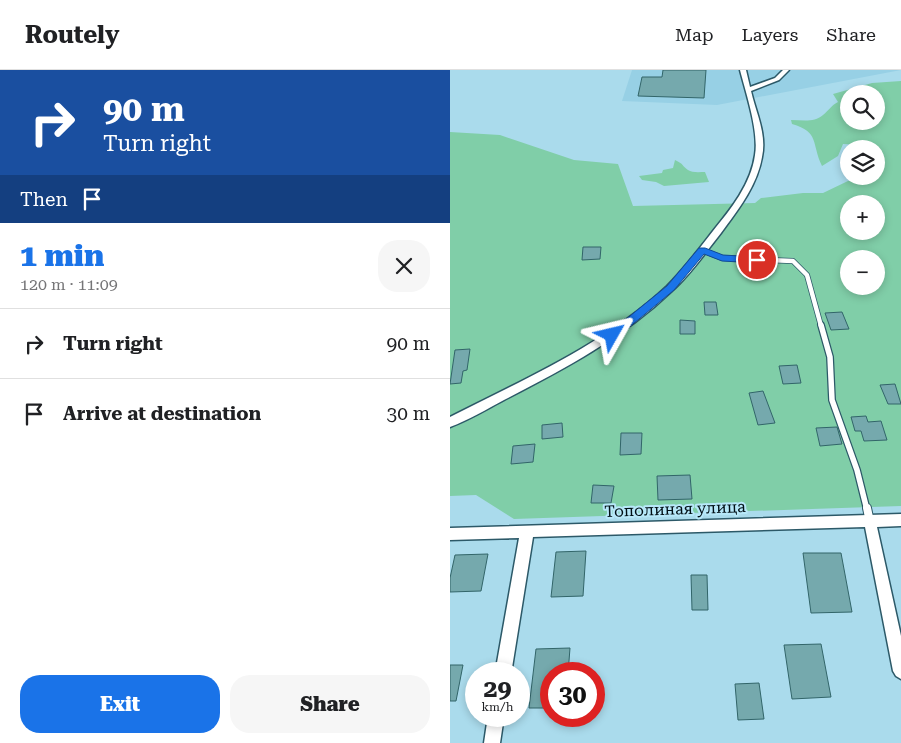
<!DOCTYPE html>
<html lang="en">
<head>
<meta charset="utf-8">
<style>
  body { margin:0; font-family:"Roboto Serif",serif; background:#f6f6f6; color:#202124; height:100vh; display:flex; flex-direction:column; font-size:19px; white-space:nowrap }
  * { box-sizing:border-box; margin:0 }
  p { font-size:16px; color:#757577 }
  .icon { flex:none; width:28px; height:28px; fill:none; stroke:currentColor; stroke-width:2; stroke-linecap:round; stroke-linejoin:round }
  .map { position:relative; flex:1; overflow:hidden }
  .sheet { display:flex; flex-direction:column; background:#fff; width:450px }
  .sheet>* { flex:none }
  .guide { background:#1a4fa0; color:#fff; overflow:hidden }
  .fabs { position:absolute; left:390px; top:15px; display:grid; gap:10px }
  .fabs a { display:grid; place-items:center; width:45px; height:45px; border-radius:50%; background:#fff; box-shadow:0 2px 8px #0003; font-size:25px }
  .speed { position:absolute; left:15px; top:592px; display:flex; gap:10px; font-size:25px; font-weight:700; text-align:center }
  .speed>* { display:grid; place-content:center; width:65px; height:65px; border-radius:50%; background:#fff; box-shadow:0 2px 8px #0003; line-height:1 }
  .speed small { font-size:12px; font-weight:400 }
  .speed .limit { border:8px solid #d22; background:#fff; color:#111 }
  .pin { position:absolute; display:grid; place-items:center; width:42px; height:42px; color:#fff; margin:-21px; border:2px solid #fff; border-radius:50%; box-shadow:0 1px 5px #0007 }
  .me { position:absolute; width:55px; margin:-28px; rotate:53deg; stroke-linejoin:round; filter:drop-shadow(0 0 4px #0008) }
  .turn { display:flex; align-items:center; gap:18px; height:105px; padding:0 20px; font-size:22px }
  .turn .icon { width:65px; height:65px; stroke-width:2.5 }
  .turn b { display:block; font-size:35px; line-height:42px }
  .then { display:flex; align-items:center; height:48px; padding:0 20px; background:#0003; gap:10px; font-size:19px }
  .round { display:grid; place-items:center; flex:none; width:52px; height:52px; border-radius:20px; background:#f6f6f6 }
  .overview { display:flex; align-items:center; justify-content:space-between; height:85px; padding:0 20px }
  h1 { font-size:30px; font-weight:800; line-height:38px; color:#1a73e8 }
  .primary-button { display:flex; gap:10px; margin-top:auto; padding:10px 20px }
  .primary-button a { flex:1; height:58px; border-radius:20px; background:#1a73e8; color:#fff; font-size:20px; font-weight:800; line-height:58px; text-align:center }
  .primary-button a+a { background:#f6f6f6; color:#202124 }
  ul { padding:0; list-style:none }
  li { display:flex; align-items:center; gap:15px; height:70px; padding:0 20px; border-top:1px solid #e0e0e0 }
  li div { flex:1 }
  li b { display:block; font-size:19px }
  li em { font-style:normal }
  header { display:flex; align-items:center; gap:30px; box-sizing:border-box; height:70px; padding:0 25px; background:#fff; border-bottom:1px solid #e0e0e0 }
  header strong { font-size:24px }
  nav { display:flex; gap:28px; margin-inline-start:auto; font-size:18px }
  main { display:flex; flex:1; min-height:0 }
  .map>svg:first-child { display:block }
</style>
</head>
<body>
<header>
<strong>Routely</strong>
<nav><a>Map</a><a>Layers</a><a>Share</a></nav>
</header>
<main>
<section class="sheet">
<div class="guide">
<div class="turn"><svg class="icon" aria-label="right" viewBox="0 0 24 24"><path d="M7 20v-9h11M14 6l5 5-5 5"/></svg><div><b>90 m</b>Turn right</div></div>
<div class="then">Then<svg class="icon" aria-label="arrive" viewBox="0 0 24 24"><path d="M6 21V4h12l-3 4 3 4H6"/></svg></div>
</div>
<div class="overview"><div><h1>1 min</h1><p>120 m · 11:09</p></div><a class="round"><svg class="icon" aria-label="close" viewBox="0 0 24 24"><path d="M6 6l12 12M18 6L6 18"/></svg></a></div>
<ul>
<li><svg class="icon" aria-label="right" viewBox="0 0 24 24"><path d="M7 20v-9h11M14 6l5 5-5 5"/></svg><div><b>Turn right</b></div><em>90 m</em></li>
<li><svg class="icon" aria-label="arrive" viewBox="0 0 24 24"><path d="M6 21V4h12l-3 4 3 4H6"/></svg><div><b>Arrive at destination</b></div><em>30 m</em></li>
</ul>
<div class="primary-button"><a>Exit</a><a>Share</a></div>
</section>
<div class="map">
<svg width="451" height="673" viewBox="0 0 451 673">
  <rect width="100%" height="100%" fill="#aadbec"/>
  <path fill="#97d0e5" d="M182,0H451L267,35L172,31Z"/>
  <path fill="#80cea8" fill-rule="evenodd" d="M451,11V436L64,449L26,425L0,426V62L50,65L124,90L168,94L183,136L305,133L311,128L353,123H373L398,111H409L415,106H426V79H403L413,75L393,74L388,86L372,96C361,73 370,62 342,54L341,50C352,50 364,53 373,45C379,40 382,35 388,32L383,24L422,13ZM399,24H426V51H399ZM399,134H426V161H399ZM399,189H426V216H399Z
    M225,90C234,94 232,96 238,100C242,103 250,102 255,102L259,112L214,116L206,112L192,110L189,106L212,103L213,100L223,98Z"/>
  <path fill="#75a9ad" stroke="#326569" d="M213,0H256L254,28L188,26L192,7H212Z
    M133,177H151L150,189L132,190Z
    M254,232H266L268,245H255Z
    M392,242L399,259L381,260L375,243Z
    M230,250L245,251V264H230Z
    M20,279L17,300L13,301L11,313L0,314L5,280Z
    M347,295L351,313L333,314L329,296Z
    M445,314L451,334H438L430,315Z
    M313,321L325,353L308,355L299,323Z
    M416,346L418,352L431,351L437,370L414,371L411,361H405L401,347Z
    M112,353L113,367L92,369V355Z
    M387,357L392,374L370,376L366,358Z
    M171,363H192L191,384L170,385Z
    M85,374L83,392L61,394L63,376Z
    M240,405L242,429L208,430L207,406Z
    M143,415L164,416L161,433H141Z
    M136,481L133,526L101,527L106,482Z
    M353,483H391L402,542L361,543Z
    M38,484L31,521L0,522V508L5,485Z
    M241,505H257L258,540H242Z
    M371,574L381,627L342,629L334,575Z
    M120,578L118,604H101V638H79L86,579Z
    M0,595H13L6,631H0Z
    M309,613L314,649L288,650L285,614Z"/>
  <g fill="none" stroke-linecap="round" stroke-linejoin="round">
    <defs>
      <path id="lane-far2" d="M252,180L272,188L343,191L357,205L371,256"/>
      <path id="lane-far1" d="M371,255L380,287L382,330L407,400L417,440"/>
      <path id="lane" d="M417,438L420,452"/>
      <path id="street" d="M290,0H296L300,17L325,8L333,0H339L329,10L301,21C306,43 317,64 312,87C307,116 288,140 271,163C255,183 241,204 222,221C173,268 114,299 54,330C37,339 19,350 0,357V347C75,309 155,274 217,216C234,199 249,179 263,161C281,139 301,114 305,85C309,62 296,23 290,0Z
        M451,444V456L427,457L451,566V609L446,606L443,601L415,457L83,467L61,604H45L69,468L0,470V458Z
        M38,646H54L50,673H34Z"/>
    </defs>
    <use href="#lane-far2" stroke="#2c5968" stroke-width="6"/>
    <use href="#lane-far1" stroke="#2c5968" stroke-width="8"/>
    <use href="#lane" stroke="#2c5968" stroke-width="10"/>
    <use href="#street" stroke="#2c5968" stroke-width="3"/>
    <use href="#lane-far2" stroke="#fff" stroke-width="4.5"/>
    <use href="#lane-far1" stroke="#fff" stroke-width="5.5"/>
    <use href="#lane" stroke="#fff" stroke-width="8"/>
    <use href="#street" fill="#fff" fill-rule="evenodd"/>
  </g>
  <path fill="#1a73e8" stroke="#114b97" d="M249,178H255L273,185L307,187L312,190L307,193L272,191L254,184L224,220L166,268H159L157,265L159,263L217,216Z"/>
  <g text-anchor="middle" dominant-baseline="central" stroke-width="4" stroke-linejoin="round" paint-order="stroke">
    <g font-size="16" fill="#010f15" stroke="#b7e8f9">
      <text transform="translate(225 439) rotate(-2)">Тополиная улица</text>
    </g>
  </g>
</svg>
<div class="fabs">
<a><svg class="icon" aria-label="search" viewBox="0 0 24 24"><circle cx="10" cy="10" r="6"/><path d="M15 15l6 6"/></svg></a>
<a><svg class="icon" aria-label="layers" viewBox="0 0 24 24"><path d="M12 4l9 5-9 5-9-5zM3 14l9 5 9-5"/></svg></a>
<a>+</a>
<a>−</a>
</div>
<div class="speed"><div>29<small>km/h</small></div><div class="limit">30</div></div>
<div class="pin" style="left:307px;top:190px;background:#d93025"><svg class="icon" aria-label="arrive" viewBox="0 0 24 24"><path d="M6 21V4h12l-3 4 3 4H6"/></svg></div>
<svg class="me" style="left:162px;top:265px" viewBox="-20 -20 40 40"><path d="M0-17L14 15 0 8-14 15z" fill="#1a73e8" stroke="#fff" stroke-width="4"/></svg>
</div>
</main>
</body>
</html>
